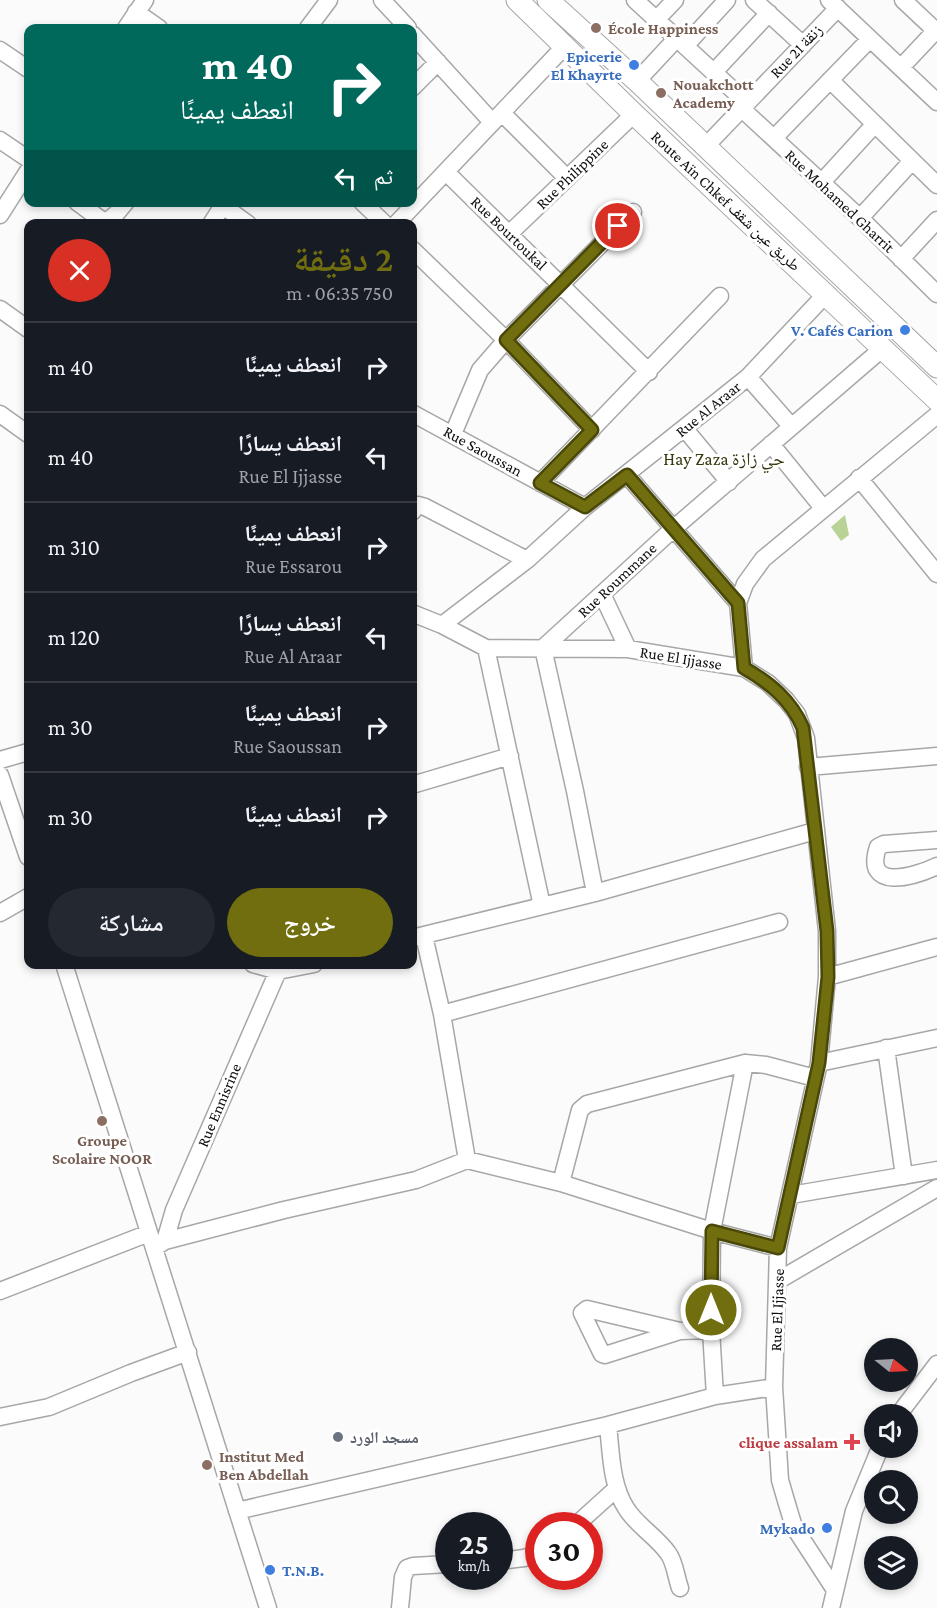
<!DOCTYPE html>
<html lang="ar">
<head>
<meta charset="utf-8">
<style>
  body { margin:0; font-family:"Crimson Pro","Noto Naskh Arabic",serif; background:#242831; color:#f1f3f6; direction:rtl; height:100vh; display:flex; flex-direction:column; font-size:22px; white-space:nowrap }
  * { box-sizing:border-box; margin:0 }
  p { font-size:20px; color:#9ea1a6 }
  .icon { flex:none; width:33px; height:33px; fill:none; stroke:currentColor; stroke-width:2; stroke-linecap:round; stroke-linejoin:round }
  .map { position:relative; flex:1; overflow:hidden; direction:ltr }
  .sheet { position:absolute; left:24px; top:219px; width:393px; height:750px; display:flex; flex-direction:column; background:#171b24; border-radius:12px; box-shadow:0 3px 9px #0003; direction:rtl }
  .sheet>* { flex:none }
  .banner { position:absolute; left:24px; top:24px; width:393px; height:183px; border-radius:12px; box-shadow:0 3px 9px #0003; direction:rtl; background:#00695c; color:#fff; overflow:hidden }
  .needle { width:39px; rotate:108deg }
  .fabs { position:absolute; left:864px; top:1338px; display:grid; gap:12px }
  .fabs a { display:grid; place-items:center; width:54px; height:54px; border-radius:50%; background:#171b24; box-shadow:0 3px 9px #0003; font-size:30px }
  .speed { position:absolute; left:435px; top:1512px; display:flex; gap:12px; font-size:30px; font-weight:700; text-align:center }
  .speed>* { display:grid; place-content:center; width:78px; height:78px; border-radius:50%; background:#171b24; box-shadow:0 3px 9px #0003; line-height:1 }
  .speed small { font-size:15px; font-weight:400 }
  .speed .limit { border:9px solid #d22; background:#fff; color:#111 }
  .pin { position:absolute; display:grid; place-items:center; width:51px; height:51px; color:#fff; margin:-26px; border:3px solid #fff; border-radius:50%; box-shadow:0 2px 6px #0007 }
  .me { position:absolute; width:66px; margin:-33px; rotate:0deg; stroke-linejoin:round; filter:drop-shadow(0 0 4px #0008) }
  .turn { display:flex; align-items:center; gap:21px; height:126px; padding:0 24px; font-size:27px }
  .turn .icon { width:78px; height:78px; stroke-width:2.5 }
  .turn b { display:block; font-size:42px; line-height:51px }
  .then { display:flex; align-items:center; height:57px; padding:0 24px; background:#0003; gap:12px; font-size:22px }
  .round { display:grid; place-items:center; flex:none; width:63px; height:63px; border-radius:32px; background:#242831 }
  .head { display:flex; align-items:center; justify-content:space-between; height:102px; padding:0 24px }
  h1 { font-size:36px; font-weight:600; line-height:45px; color:#706e0e }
  .cta { display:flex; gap:12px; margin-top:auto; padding:12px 24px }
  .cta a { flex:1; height:69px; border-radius:36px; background:#706e0e; color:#fff; font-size:24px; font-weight:600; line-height:69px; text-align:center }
  .cta a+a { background:#242831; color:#f1f3f6 }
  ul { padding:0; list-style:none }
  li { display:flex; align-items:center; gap:18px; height:90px; padding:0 24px; border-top:2px solid #363941 }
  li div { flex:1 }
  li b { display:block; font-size:22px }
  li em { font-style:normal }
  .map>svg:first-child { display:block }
</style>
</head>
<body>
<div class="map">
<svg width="937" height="1608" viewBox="0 0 937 1608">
  <rect width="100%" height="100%" fill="#fbfbfc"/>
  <path fill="#b9d295" d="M845,515L849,535L841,541L831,527Z"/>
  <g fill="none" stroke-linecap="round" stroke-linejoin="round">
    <defs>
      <path id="minor" d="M382,0L408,28
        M635,0L747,103
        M754,0L803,45
        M829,0L937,102
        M903,0L936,31
        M136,12L159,28
        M656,20L675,0
        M126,28L145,0
        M308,28L329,0
        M412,34L492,122
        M685,46L727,0
        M0,50L28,69
        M907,61L937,29
        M714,72L769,13
        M830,80L937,185
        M637,81L677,38
        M412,88L438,62
        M742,109L860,218L937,294
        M502,113L567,178
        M774,138L870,39
        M0,140L28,159
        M705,147L838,8
        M446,172L649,372
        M822,182L874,125
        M77,202L107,224
        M362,202L385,224
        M223,206L248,224
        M0,215L28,171
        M860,218L912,161
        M104,224L116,214L126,202
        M211,224L225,202
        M396,224L565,46
        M510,233L634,114
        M412,249L506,340L592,430
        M901,259L937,220
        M0,309L28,329
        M748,377L791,426
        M412,413L585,507
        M0,414L28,434
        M684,428L729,482
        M453,434L480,370L506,340L633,212
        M771,444L823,508
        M627,475L738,603L744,668
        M859,478L937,574
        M540,483L720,296
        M412,512L418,505L425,507L527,560
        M602,594L628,649
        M738,603L745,584L763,559L937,415
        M412,613L442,625L486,648L628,649L744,668L768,683L786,700L797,714L806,738L827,931V977L819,1063L778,1248L774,1387L780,1480L787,1504L794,1527L835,1590
        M442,625L527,560L585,507L748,377L825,295
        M486,648L542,906
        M0,760L28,752
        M808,767L937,756
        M0,775L28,857
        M412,785L510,756
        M937,840L884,844L878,847C863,892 914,877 937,866
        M595,893L575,791L543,648L673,529L883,348
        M0,913L28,897
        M424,936L442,1014L467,1160
        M412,938L595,893L815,831
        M64,964L268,1608
        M253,964L278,971L314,964
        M827,977L937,947
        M442,1014L779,922
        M886,1048L904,1176
        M819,1063L937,1038
        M561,1183L580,1110L587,1104L745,1063L766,1065L815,1078
        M791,1195L937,1170
        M165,1241L174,1210L278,971
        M154,1248L165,1241L284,1210L416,1180L467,1160L561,1183L712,1231L778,1248
        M779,1280L937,1188
        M0,1291L149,1233
        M680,1331L587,1309L582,1313L602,1354L605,1355L680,1331L711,1330
        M715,1396L711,1330L712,1231L745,1063
        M899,1414L937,1364
        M0,1417L49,1407L131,1373L188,1352
        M608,1425C611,1452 611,1485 626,1508C636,1525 656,1536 668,1553C675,1562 676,1577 680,1588
        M237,1511L608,1425L715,1396L774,1387
        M575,1526L617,1488
        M500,1561L524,1558L538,1554
        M400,1608L403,1577L407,1568L413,1566L448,1564
        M831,1608L854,1511L880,1448"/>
      <path id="major" d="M517,0L634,114L937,400
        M548,0L637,81L937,367"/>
    </defs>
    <use href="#minor" stroke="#a7a7a8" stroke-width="19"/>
    <use href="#major" stroke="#a7a7a8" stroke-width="23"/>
    <use href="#minor" stroke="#fff" stroke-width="16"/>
    <use href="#major" stroke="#fff" stroke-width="21"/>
  </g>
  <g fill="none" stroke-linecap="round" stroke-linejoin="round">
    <defs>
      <path id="route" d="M618,226L506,340L592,430L540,483L585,507L627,475L738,603L744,668C770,683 791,700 803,728L827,931L828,977L819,1063L778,1248L712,1231L711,1310"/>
    </defs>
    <use href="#route" stroke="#494809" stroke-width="15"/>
    <use href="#route" stroke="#706e0e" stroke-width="10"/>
  </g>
  <g fill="#8d6e63" stroke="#fff" stroke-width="2">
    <circle cx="596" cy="28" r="6"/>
    <circle cx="661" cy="93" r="6"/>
    <circle cx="102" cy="1121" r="6"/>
    <circle cx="207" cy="1465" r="6"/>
  </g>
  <g fill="#3f7fe0" stroke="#fff" stroke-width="2">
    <circle cx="634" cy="65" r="6"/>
    <circle cx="905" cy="330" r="6"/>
    <circle cx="827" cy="1528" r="6"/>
    <circle cx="270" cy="1570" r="6"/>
  </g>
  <circle fill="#6b7280" stroke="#fff" stroke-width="2" cx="338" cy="1437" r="6"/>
  <path fill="#e0444e" stroke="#fff" stroke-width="2" d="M849 1433h6v6h6v6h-6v6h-6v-6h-6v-6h6z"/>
  <g text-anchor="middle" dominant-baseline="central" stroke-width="6" stroke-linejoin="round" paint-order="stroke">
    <g font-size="16" font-weight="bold" fill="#785e54" stroke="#fff" text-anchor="start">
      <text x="608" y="28">École Happiness</text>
      <text x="673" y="84">Nouakchott<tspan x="673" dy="18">Academy</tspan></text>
      <text x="102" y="1140" text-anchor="middle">Groupe<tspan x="102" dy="18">Scolaire NOOR</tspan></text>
      <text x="219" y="1456">Institut Med<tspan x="219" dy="18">Ben Abdellah</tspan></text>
    </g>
    <g font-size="16" fill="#0d0d0e" stroke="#fff">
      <text transform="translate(796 51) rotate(-46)">Rue 21 زنقة</text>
      <text transform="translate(572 174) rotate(-44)">Rue Philippine</text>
      <text transform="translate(726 201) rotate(43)">Route Aïn Chkef طريق عين شقف</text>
      <text transform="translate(840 201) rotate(43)">Rue Mohamed Gharrit</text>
      <text transform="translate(509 233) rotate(44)">Rue Bourtoukal</text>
      <text transform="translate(708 409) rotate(-39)">Rue Al Araar</text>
      <text transform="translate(483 451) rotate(29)">Rue Saoussan</text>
      <text transform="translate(617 580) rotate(-43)">Rue Roummane</text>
      <text transform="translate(681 658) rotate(9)">Rue El Ijjasse</text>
      <text transform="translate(219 1105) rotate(-67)">Rue Ennisrine</text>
      <text transform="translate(777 1310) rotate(-88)">Rue El Ijjasse</text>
    </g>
    <g font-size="16" font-weight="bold" fill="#366cbe" stroke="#fff" text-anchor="end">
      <text x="622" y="56">Epicerie<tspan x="622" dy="18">El Khayrte</tspan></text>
      <text x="893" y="330">V. Cafés Carion</text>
      <text x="815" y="1528">Mykado</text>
      <text x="282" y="1570" text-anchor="start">T.N.B.</text>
    </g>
    <g font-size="16" font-weight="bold" fill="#5b616d" stroke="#fff" text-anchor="start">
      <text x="350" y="1437">مسجد الورد</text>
    </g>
    <g font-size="16" font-weight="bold" fill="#be3a42" stroke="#fff" text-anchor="end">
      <text x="838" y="1442">clique assalam</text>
    </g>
    <g font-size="18" fill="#39390f" stroke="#fff">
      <text x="724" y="459">Hay Zaza حي زازة</text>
    </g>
  </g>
</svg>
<div class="fabs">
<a><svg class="needle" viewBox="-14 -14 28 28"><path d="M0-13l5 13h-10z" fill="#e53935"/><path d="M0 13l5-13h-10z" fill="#9ea1a6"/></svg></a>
<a><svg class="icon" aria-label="sound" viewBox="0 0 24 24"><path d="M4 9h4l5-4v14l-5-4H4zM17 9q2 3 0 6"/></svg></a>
<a><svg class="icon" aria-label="search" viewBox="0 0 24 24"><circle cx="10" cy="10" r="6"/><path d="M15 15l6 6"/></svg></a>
<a><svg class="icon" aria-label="layers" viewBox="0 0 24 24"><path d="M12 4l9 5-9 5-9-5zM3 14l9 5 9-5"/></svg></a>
</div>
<div class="speed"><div>25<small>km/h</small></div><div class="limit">30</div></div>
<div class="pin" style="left:618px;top:226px;background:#d93025"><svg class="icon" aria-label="arrive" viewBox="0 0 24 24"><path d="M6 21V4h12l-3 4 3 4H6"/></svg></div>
<svg class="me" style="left:711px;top:1310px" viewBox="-20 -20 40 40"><circle r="17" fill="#706e0e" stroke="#fff" stroke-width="3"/><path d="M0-11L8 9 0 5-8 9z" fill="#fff"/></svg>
<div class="banner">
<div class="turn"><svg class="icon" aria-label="right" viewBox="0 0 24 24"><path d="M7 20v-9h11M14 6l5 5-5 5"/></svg><div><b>40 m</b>انعطف يمينًا</div></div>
<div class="then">ثم<svg class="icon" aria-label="left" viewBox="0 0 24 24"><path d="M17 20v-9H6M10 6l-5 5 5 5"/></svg></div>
</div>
<section class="sheet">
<div class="head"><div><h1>2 دقيقة</h1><p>750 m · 06:35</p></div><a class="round" style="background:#d93025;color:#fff"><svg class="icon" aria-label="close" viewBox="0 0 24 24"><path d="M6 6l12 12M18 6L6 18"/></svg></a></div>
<ul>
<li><svg class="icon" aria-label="right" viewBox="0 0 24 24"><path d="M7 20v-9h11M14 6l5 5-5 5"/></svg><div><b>انعطف يمينًا</b></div><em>40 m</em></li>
<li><svg class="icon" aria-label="left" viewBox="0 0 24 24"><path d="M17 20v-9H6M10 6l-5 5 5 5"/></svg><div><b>انعطف يسارًا</b><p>Rue El Ijjasse</p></div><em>40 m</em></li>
<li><svg class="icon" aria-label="right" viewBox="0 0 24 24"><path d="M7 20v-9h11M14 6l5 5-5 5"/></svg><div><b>انعطف يمينًا</b><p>Rue Essarou</p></div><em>310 m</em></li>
<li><svg class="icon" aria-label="left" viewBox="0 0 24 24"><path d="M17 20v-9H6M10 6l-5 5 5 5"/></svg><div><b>انعطف يسارًا</b><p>Rue Al Araar</p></div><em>120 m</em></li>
<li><svg class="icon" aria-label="right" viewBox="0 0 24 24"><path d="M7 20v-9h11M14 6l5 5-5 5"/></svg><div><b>انعطف يمينًا</b><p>Rue Saoussan</p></div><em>30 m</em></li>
<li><svg class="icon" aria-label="right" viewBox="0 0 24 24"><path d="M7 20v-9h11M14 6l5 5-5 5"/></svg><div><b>انعطف يمينًا</b></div><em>30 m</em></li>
</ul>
<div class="cta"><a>خروج</a><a>مشاركة</a></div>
</section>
</div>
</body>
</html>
